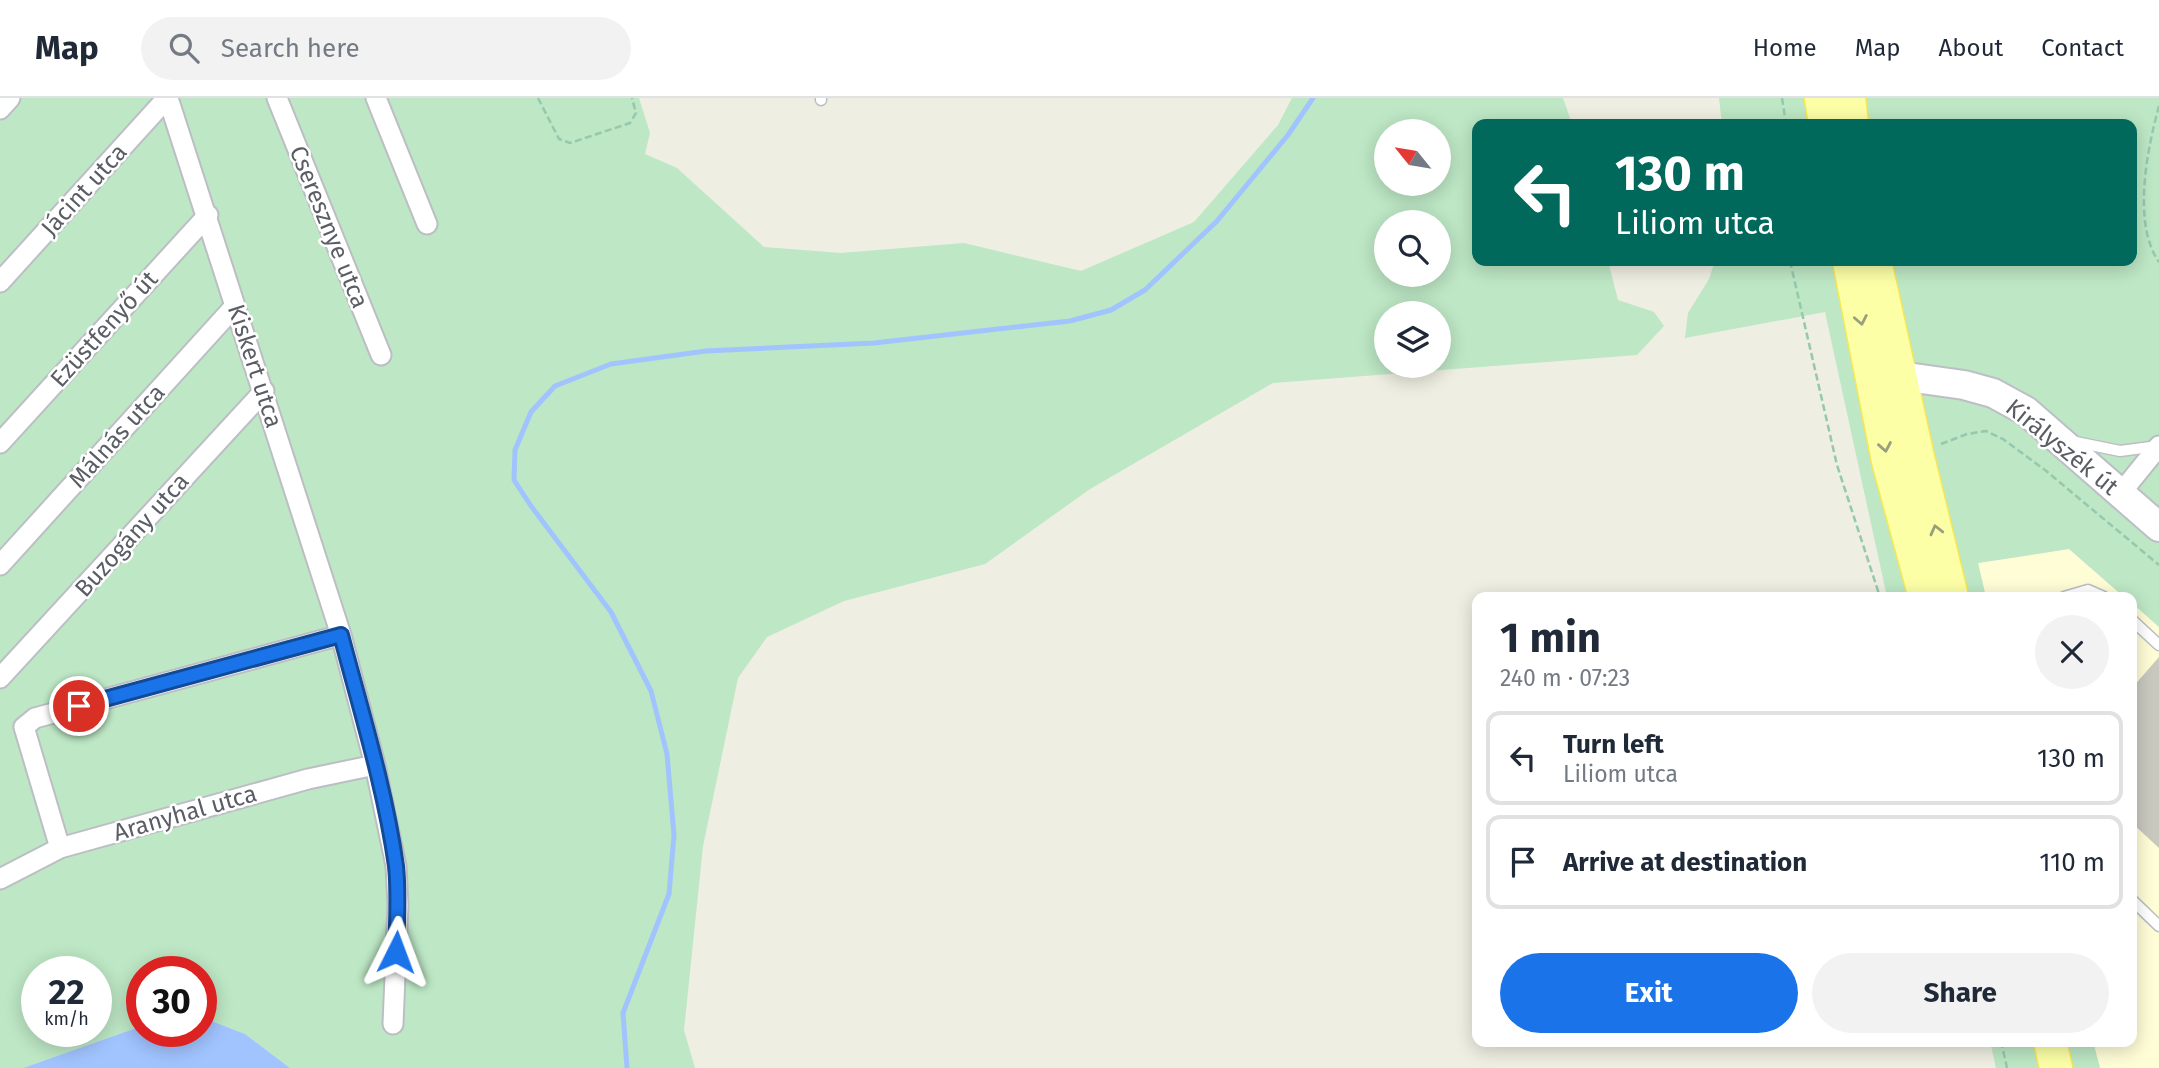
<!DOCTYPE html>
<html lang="en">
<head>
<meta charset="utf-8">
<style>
  body { margin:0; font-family:"Fira Sans",sans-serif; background:#f2f2f3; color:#1f2937; height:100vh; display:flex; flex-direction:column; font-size:26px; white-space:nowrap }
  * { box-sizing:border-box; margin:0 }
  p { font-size:23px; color:#747a83 }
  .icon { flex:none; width:38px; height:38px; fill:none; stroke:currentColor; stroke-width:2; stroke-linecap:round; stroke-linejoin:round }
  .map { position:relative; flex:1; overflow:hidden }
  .panel { position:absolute; left:1472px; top:494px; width:665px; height:455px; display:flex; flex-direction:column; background:#fff; border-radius:14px; box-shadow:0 4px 18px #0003 }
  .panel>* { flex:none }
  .top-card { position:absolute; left:1472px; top:21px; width:665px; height:147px; border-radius:14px; box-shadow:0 4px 18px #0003; background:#00695c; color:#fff; overflow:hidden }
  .needle { width:46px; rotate:300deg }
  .fabs { position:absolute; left:1374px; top:21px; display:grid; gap:14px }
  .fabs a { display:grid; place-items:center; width:77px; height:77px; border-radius:50%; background:#fff; box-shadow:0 4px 18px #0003; font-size:35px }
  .speed { position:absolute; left:21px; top:858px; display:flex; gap:14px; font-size:35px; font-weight:700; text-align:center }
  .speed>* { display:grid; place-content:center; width:91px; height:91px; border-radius:50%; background:#fff; box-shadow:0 4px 18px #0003; line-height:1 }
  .speed small { font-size:18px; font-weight:400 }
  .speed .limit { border:10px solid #d22; background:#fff; color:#111 }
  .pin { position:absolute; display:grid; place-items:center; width:60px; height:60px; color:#fff; margin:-30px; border:4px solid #fff; border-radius:50%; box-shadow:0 2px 7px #0007 }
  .me { position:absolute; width:77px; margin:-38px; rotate:3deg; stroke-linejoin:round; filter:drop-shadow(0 0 5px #0008) }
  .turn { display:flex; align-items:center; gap:24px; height:147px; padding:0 28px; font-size:32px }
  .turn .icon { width:91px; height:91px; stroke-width:2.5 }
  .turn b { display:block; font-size:49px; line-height:60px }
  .round { display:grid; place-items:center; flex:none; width:74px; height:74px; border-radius:37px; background:#f2f2f3 }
  .headline { display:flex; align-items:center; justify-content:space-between; height:119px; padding:0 28px }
  h1 { font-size:42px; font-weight:700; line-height:52px }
  .action { display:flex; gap:14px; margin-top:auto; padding:14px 28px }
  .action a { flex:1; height:80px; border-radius:42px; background:#1a73e8; color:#fff; font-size:28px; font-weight:700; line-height:80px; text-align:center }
  .action a+a { background:#f2f2f3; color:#1f2937 }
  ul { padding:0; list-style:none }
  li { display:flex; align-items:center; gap:21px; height:94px; margin:0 14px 10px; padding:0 14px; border:4px solid #e0e1e3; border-radius:14px }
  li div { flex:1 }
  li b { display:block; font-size:26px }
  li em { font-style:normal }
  header { display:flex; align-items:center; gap:42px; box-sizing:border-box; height:98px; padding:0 35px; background:#fff; border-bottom:2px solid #e0e1e3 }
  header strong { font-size:33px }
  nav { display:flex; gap:38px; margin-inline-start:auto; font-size:24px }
  .search { width:490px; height:63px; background:#f2f2f3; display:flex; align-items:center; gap:18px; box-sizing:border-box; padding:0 24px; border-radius:38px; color:#747a83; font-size:26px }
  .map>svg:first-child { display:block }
</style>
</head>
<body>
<header>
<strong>Map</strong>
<div class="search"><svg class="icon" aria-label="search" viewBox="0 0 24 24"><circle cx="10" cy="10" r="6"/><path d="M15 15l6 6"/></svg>Search here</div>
<nav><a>Home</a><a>Map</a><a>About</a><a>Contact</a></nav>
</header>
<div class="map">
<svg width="2159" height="970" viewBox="0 0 2159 970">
  <rect width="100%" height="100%" fill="#eeeee2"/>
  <path fill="#fffdd6" d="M2069,451L2124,499H1986L1978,465Z
    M2132,505L2159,529V970H2100L2093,943H2132Z"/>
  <path fill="#bde7c5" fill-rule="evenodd" d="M0,0H639L650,35L645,56L677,70L764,149L841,155L964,145L1081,173L1194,124L1278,27L1292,0H1563L1572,26H1477V163H1608L1618,202L1654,214L1664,228L1637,257L1273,285L1090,391L985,466L844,503L767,539L738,580L703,748L684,932L695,970H290L245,936L201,919V873H142V928L23,970H0ZM1386,33H1438V86H1386ZM1386,124H1438V177H1386ZM1386,215H1438V268H1386ZM37,873H96V933H37Z
    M1719,0H2159V529L2132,505V499H2124L2069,451L1978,465L1986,499H1887L1825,214L1685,240L1688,215L1709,181L1715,163H2132V26H1722Z
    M1990,943H2093L2100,970H1996Z"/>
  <path fill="#a1c4ff" d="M201,919L245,936L290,970H23L142,928V933H201Z"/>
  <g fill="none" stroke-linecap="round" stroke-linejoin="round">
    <path stroke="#a1c4ff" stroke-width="5" d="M627,970L623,915L669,796L674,737L667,656L651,593L611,514L531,408L514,382L515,352L531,314L555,288L611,266L706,253L874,245L1070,223L1111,212L1145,192L1217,123L1288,37L1313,0"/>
  </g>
  <path fill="#c9c8bf" d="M2159,559V750L2132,725V590Z"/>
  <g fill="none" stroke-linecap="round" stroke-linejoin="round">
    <defs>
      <path id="lane" d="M821,0V2
        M2076,344L2120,353L2158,348
        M2064,499L2088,492L2104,499
        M2132,522L2159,547
        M2132,802L2159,828"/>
      <path id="street" d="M168,0L341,537L375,667L396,768L398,807L393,926
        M277,0L381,257
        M376,0L427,126
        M0,11L10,0
        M0,184L167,0
        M0,345L208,117
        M2120,396L2159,348
        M0,467L234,209
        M0,580L264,293
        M60,750L24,629L35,620L341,537
        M0,781L60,750L308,681L375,667"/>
      <path id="secondary" d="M1879,281L1900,278L1964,287L1993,295L2026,313L2159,429"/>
      <path id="primary" d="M1821,0L1825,26
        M1849,0L1852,26
        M1849,163L1888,363L1925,499
        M1875,163L1917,355L1952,499
        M2050,943L2056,970"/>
    </defs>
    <use href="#lane" stroke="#bcbec4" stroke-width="13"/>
    <use href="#street" stroke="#bcbec4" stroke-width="23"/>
    <use href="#secondary" stroke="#bdbfc6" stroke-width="32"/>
    <use href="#primary" stroke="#f6e853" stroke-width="35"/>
    <path stroke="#96c8ae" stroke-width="2.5" stroke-dasharray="7 3.5" stroke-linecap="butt" d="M538,0L559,41L570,45L630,25L636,15L632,0
      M1782,0L1786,26
      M2159,8C2147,51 2132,126 2159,164
      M1790,163L1837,367L1880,499
      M1941,346L1967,336L1986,333L2003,341L2045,372L2159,467
      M2001,943L2007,970"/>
    <use href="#lane" stroke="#fff" stroke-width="10"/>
    <use href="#street" stroke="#fff" stroke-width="19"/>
    <use href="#secondary" stroke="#fff" stroke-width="28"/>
    <use href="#primary" stroke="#fcffa6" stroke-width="32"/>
  </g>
  <defs><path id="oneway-chevron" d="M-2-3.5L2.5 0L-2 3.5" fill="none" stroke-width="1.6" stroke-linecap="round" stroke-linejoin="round" transform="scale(1.75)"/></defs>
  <g stroke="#9b9e7e">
    <use href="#oneway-chevron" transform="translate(1861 222) rotate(79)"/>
    <use href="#oneway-chevron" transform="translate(1885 349) rotate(80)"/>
    <use href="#oneway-chevron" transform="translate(1936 432) rotate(-104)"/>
  </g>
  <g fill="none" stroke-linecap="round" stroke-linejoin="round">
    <defs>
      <path id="route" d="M79,608L341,537C361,613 385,690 396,768C399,797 397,826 396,854"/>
    </defs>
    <use href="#route" stroke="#114b97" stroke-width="18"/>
    <use href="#route" stroke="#1a73e8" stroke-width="12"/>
  </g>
  <g text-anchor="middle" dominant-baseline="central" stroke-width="5" stroke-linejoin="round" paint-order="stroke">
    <g font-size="24" fill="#5a5d64" stroke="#fff">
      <text transform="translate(84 92) rotate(-48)">Jácint utca</text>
      <text transform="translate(329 129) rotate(68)">Cseresznye utca</text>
      <text transform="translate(104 231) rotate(-48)">Ezüstfenyő út</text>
      <text transform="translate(255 268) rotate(72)">Kiskert utca</text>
      <text transform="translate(117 338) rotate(-48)">Málnás utca</text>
      <text transform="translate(2062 349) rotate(39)">Királyszék út</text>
      <text transform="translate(132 437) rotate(-48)">Buzogány utca</text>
      <text transform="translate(185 715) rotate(-16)">Aranyhal utca</text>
    </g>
  </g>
</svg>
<div class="fabs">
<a><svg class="needle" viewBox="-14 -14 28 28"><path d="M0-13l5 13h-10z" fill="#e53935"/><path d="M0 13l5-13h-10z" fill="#747a83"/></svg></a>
<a><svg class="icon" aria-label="search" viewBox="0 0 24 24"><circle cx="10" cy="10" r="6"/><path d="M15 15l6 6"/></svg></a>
<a><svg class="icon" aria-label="layers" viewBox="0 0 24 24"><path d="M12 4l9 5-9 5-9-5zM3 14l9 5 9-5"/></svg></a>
</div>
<div class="speed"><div>22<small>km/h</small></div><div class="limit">30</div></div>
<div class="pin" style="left:79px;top:608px;background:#d93025"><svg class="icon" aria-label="arrive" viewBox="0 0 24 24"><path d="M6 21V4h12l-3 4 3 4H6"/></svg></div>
<svg class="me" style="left:396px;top:854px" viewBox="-20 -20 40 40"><path d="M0-17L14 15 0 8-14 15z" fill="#1a73e8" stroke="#fff" stroke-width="4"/></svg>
<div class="top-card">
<div class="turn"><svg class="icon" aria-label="left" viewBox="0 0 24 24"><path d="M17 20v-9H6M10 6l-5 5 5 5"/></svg><div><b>130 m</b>Liliom utca</div></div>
</div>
<section class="panel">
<div class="headline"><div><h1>1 min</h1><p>240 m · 07:23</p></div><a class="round"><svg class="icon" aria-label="close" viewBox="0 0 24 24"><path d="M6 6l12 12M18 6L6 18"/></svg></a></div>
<ul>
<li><svg class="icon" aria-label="left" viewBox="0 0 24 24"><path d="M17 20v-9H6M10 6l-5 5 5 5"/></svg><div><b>Turn left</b><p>Liliom utca</p></div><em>130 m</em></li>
<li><svg class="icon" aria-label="arrive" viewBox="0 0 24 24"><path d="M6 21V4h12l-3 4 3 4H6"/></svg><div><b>Arrive at destination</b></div><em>110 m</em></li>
</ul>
<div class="action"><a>Exit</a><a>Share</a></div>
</section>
</div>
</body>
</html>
